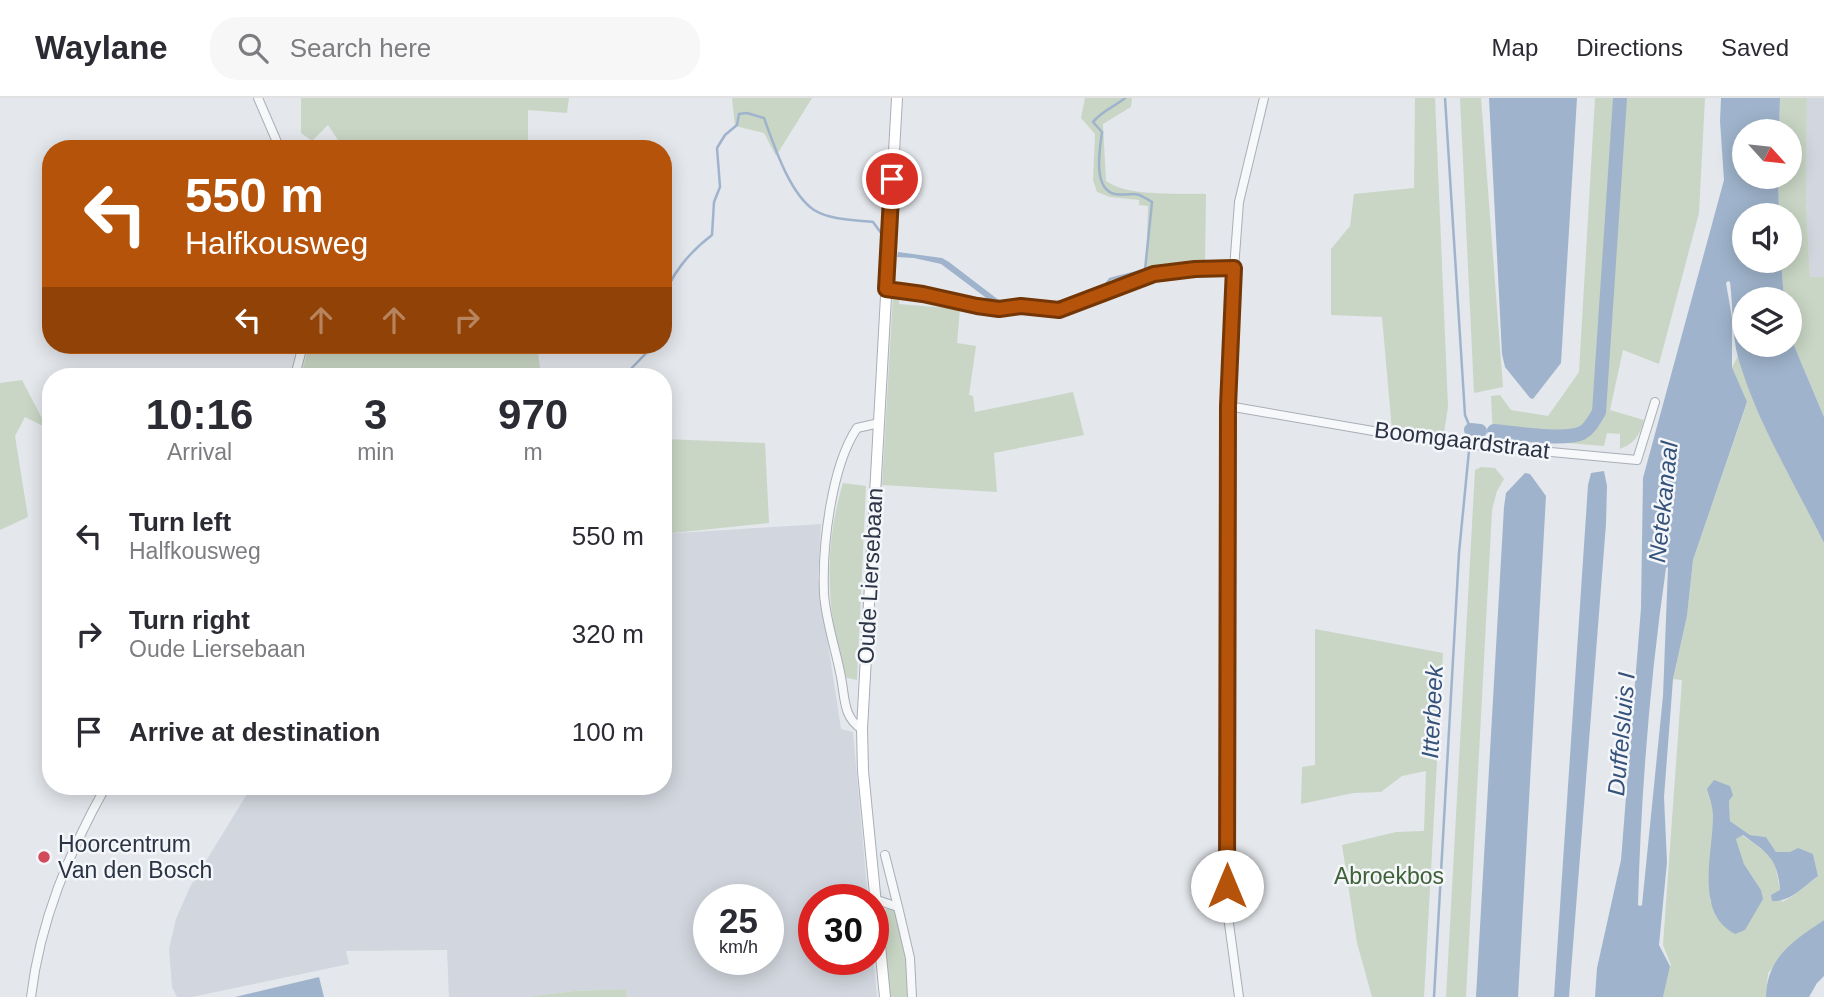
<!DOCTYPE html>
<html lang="en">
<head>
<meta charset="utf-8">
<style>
  body { margin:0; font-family:Arial,sans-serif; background:#f7f7f7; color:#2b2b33; height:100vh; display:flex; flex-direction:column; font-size:26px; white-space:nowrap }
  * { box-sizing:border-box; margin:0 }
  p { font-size:23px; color:#7c7c81 }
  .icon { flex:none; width:38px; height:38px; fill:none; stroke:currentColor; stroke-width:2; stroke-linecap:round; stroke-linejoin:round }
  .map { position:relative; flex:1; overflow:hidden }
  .drawer { position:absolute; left:42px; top:270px; width:630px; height:427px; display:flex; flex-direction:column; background:#fff; border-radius:28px; box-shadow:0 4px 18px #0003 }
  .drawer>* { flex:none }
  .banner { position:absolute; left:42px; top:42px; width:630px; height:214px; border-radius:28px; box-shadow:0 4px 18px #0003; background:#b45309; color:#fff; overflow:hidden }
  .needle { width:46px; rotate:117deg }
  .buttons { position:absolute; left:1732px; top:21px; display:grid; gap:14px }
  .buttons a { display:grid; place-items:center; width:70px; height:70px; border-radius:50%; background:#fff; box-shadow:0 4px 18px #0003; font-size:35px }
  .speed { position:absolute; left:693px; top:786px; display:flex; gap:14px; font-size:35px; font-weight:700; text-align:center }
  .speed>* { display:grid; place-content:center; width:91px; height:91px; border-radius:50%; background:#fff; box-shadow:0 4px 18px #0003; line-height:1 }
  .speed small { font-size:18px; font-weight:400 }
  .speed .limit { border:10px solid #d22; background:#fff; color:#111 }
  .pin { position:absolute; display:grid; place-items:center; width:60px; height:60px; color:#fff; margin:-30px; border:4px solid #fff; border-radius:50%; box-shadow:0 2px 7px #0007 }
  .me { position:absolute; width:77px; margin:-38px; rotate:0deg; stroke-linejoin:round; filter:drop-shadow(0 0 5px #0008) }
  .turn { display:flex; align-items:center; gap:24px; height:147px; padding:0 28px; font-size:32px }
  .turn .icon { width:91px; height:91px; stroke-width:2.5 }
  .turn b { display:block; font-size:49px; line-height:60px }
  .lanes { display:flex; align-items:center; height:66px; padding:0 28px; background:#0003; justify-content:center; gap:35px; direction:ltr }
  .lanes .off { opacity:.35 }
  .eta { display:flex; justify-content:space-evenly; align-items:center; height:119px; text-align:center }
  .eta b { font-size:42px; font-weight:800; line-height:49px }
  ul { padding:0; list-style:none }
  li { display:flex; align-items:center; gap:21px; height:98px; padding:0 28px }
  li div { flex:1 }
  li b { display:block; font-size:26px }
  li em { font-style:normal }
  header { display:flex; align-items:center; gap:42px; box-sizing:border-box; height:98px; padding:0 35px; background:#fff; border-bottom:2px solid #e1e1e2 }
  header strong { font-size:33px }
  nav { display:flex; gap:38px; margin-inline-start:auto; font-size:24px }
  .search { width:490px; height:63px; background:#f7f7f7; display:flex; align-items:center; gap:18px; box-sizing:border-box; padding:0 24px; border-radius:28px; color:#7c7c81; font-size:26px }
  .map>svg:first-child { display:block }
</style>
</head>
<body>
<header>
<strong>Waylane</strong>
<div class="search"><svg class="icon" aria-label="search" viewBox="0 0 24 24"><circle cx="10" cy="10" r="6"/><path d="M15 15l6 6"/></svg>Search here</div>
<nav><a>Map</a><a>Directions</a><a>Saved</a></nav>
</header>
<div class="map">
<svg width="1824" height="899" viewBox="0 0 1824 899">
  <rect width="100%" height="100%" fill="#e4e7ec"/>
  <path fill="#d2d6de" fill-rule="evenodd" d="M1807,0H1824V179L1810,180L1806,105Z
    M821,426L818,480L841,631L853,634L868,801L814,802V861H873V856L877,899H627L626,891L574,893L526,899H449L447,852L346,853L349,866L192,899H177L172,889L169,851L176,821L190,789L252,688H663V436ZM709,802H768V861H709Z"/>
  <path fill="#c9d6c5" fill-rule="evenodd" d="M301,0H569L567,15L528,12V51H344L328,27L312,43L301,35Z
    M732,0H812L776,58L764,35L735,28Z
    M1085,0H1132L1131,9L1103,26L1106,83C1129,99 1177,95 1206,96L1205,167L1146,174L1148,108L1139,107V102L1110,99L1097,94L1093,82L1095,36L1081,20Z
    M1415,0H1435L1448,309L1443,341L1392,332L1382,219L1331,217V151L1350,128L1354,96L1414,90Z
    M1460,0H1481L1503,289L1474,295Z
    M1595,0H1705L1699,115L1659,266L1623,252L1610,312L1644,322C1640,337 1635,345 1620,351V336L1607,335L1604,348L1493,339L1491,298L1500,297L1511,312L1548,318L1579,274Z
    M1780,0H1807L1806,105L1810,179H1824V319L1790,238V201H1784L1781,163H1790V117H1779L1778,79H1790V33H1779Z
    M893,197L899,198V206L960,211L957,245L976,248L969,297L973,298L975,314L1073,294L1084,337L994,355L997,394L882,387Z
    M309,247H537L541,278H301Z
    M1738,258L1778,356L1799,392L1824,445V822L1797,842L1768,875L1766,899H1663L1668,872L1671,867L1663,847L1682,582L1673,581L1687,518L1693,462L1747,305L1732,269ZM1729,703L1730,723L1750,737L1766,739L1776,754L1813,756L1818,778L1793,798L1782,804C1774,761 1780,763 1742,737L1736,741L1744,766L1761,792L1710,804L1714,715Z
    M22,282L47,330L25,319L15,338L28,419L0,432V285Z
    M663,341L765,345L769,425L663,436Z
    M1481,369L1495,370L1504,381L1497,393L1492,412L1466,899H1446L1475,372Z
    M843,385L866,388L857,582L844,579C827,511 823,451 843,385Z
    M1315,531L1443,555L1424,899H1372L1357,845L1342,747L1396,734L1424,733L1426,673L1402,678L1381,694L1353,695L1301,706L1302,669L1315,667Z
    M892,810C907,825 907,877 909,899H890L881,818L882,812Z
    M626,891L627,899H526L574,893Z"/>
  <path fill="#9fb4cc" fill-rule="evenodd" d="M1489,0H1577L1561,265L1533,301L1530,300L1505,269L1502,256Z
    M1721,0H1780L1779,33H1745V79H1778L1779,117H1745V163H1781L1784,201H1745V247H1790V238L1824,319V445C1795,386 1756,323 1738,259C1732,237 1733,207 1730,184L1728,183L1726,185L1732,220V269L1747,304L1693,462L1687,518L1673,581L1664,699L1667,764L1659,847L1670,868L1663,899H1595L1597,870L1621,762L1641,510L1643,380L1724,82L1720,23ZM1668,469L1663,598L1642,807L1640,808L1638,807C1641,695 1650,581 1666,470Z
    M898,154L942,160L949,164L1000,203L1001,206L993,205L941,166L914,160L897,159Z
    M1604,373L1607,388L1606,426L1569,899H1554L1588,387L1591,375Z
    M1525,375L1530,376L1546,398L1518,899H1476L1504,409L1506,395Z
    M1714,682L1730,688L1733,697L1729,703L1730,723L1750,737L1766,739L1776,754H1790L1798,750L1813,756L1818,778C1803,789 1791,804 1772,803L1771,797L1780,792C1778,760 1766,754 1743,737L1736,741L1744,766L1761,792L1763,801L1745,832L1735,836C1694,815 1713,756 1713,718C1713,710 1710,700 1707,691Z
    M1824,822V878L1817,885L1809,899H1766C1767,859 1793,843 1824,822Z
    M319,879L324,899H235Z"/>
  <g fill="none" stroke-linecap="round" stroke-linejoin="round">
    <path stroke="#9fb4cc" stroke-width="2.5" d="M997,204L1018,205
      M663,205C668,178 691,153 712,137L714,104L720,89L717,50L725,37L737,27L739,16L747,15L764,20C774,47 789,95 814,112C830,122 855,122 873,124L884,139
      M1025,205L1068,204L1102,191L1110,181L1145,172L1152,104C1130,90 1136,99 1115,96C1092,91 1100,50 1102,34L1093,24C1102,13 1114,9 1125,0
      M624,278L654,247
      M1434,899L1459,455L1471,332L1465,317L1445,0"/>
    <path stroke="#9fb4cc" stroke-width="14" d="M1471,332L1480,333
      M1494,333C1515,335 1564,343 1582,335C1590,331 1594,322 1599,314L1620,0"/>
    <defs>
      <path id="street" d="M258,0L280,51
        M886,191L923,196L977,208L999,211L1021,208L1059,212L1154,176L1195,171L1234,169
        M295,278L303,247
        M1228,308L1431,343L1637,362L1655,304
        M862,631C843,620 845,599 841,579C836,552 826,524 824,496C822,449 831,369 857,330L879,325
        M885,757L898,809
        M874,801L898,809L910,860L912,899
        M31,899C40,823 69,754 106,688
        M1239,899L1227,811L1229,238L1239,104L1264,0"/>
      <path id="secondary" d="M885,899L863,673L862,631L897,0"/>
    </defs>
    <use href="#street" stroke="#a9aeb7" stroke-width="10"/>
    <use href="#secondary" stroke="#a9aeb7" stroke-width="12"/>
    <use href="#street" stroke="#f7f8fa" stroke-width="8"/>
    <use href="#secondary" stroke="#fff" stroke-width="10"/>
  </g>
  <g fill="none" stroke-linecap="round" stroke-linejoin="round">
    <defs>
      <path id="route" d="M892,81L886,191L923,196L977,208L999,211L1021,208L1059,212L1154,176L1195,171L1234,170L1228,308L1227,788"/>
    </defs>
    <use href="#route" stroke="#753606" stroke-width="18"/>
    <use href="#route" stroke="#b45309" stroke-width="12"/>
  </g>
  <circle fill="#d1495b" stroke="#f4f6f9" stroke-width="2.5" cx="44" cy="759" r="7"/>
  <g text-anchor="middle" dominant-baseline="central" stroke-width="5" stroke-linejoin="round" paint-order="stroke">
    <g font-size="23" fill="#2b3445" stroke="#f4f6f9">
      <text transform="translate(1462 342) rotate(7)">Boomgaardstraat</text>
      <text transform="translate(870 478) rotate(-87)">Oude Liersebaan</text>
    </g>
    <g font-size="23" fill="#2b3445" stroke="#f4f6f9" text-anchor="start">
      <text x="58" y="746">Hoorcentrum<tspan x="58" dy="26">Van den Bosch</tspan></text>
    </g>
    <g font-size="23" fill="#3f6138" stroke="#f4f6f9">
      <text x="1389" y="778">Abroekbos</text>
    </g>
    <g font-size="24" font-style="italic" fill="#34527a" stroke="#f4f6f9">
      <text transform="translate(1663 404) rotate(-84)">Netekanaal</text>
      <text transform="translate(1432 614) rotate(-87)">Itterbeek</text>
      <text transform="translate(1621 636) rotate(-85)">Duffelsluis I</text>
    </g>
  </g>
</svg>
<div class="buttons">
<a><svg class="needle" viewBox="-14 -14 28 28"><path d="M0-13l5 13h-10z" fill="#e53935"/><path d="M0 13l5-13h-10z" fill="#7c7c81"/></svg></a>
<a><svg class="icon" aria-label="sound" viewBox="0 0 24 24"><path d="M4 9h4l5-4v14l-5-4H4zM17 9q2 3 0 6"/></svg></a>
<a><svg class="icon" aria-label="layers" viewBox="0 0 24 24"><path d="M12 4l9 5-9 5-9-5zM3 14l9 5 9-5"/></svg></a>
</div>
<div class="speed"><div>25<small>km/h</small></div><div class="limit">30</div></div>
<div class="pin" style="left:892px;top:81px;background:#d93025"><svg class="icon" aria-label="arrive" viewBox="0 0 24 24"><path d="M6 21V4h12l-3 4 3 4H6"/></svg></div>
<svg class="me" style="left:1227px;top:788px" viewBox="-20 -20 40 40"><circle r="19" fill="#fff"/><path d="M0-13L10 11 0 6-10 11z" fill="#b45309"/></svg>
<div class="banner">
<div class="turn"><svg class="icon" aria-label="left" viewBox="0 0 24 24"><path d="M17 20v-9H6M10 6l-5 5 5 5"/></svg><div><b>550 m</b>Halfkousweg</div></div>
<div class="lanes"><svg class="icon" aria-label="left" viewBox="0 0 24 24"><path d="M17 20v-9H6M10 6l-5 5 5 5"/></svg><svg class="icon off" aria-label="ahead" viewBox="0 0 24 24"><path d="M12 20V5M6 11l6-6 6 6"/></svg><svg class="icon off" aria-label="ahead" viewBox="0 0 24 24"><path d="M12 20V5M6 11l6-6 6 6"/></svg><svg class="icon off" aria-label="right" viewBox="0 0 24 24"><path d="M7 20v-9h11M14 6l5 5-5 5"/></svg></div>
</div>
<section class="drawer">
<div class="eta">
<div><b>10:16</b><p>Arrival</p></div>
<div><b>3</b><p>min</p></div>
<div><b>970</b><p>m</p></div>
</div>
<ul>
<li><svg class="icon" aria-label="left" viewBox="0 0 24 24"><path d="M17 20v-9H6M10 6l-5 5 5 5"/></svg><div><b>Turn left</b><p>Halfkousweg</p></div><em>550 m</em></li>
<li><svg class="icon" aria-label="right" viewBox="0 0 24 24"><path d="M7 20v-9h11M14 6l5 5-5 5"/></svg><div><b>Turn right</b><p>Oude Liersebaan</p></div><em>320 m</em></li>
<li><svg class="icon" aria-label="arrive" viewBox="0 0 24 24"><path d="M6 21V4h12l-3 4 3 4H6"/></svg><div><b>Arrive at destination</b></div><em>100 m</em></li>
</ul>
</section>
</div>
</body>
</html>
